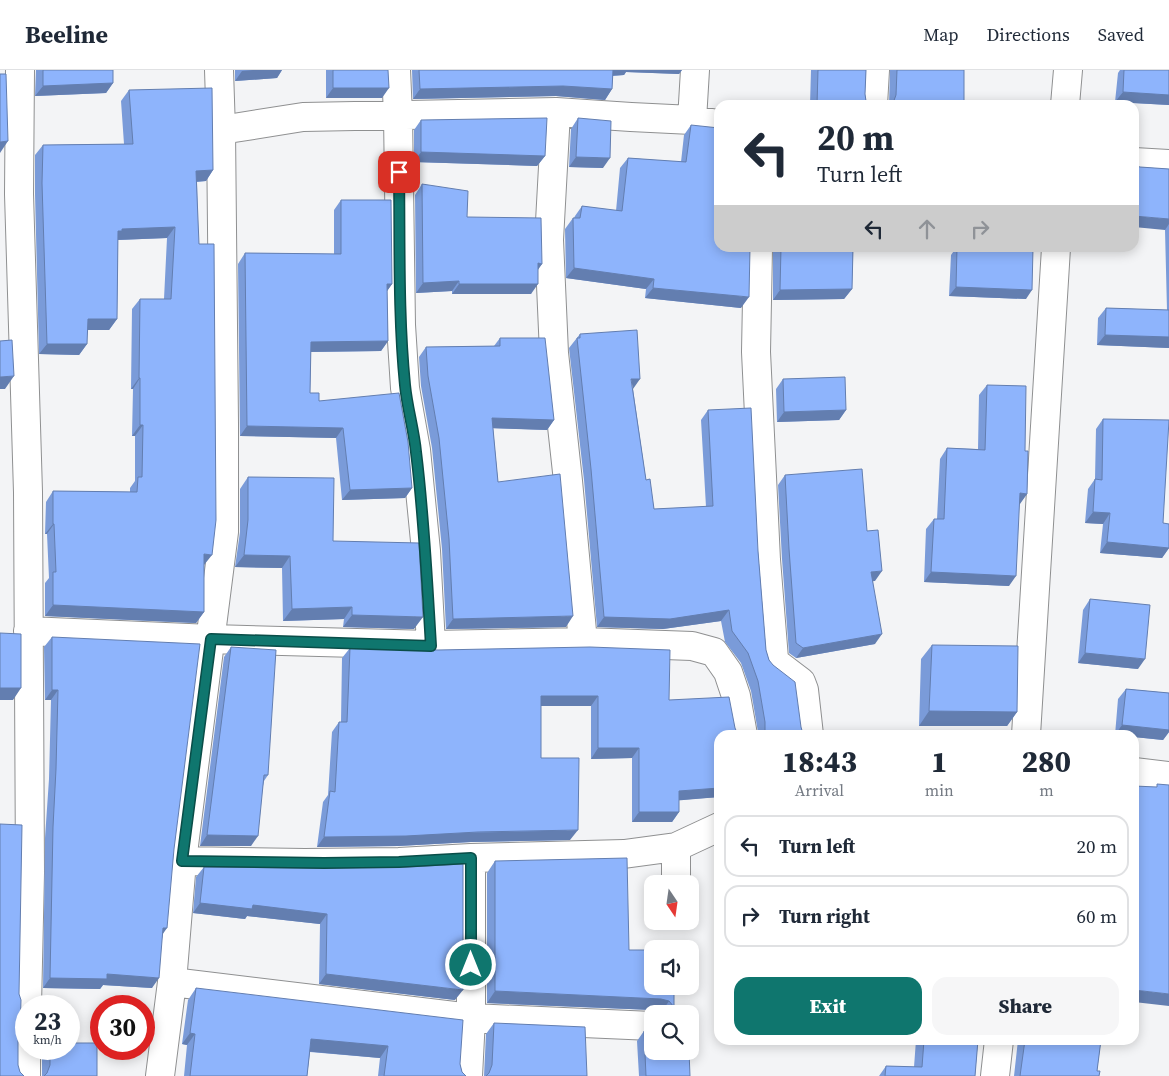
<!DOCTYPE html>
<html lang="en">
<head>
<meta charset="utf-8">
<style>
  body { margin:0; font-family:"Source Serif 4",serif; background:#f6f6f7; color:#1f2937; height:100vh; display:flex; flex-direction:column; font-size:19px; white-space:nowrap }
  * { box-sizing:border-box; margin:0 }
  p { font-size:16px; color:#747a83 }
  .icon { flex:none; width:28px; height:28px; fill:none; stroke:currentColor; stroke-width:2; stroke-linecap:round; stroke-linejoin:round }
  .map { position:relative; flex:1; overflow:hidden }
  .sheet { position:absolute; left:714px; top:660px; width:425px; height:315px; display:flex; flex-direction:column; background:#fff; border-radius:15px; box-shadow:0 2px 12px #0003 }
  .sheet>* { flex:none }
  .top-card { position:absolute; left:714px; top:30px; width:425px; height:152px; border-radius:15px; box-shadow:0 2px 12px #0003; background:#fff; color:#1f2937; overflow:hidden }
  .needle { width:32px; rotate:167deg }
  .tools { position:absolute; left:644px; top:805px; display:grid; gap:10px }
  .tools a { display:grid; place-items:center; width:55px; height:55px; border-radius:10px; background:#fff; box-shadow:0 2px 12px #0003; font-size:25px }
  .speed { position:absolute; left:15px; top:925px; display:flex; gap:10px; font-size:25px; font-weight:700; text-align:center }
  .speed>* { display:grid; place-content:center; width:65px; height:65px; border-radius:50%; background:#fff; box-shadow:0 2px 12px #0003; line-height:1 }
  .speed small { font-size:12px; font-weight:400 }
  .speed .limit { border:8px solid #d22; background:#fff; color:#111 }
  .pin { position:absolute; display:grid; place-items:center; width:42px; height:42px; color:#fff; margin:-21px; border-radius:10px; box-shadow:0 2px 8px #0006 }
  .me { position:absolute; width:55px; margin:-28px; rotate:0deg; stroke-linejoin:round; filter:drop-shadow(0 0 4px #0008) }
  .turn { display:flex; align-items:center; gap:18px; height:105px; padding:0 20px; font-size:22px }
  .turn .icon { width:65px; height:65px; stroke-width:2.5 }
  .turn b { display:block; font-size:35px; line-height:42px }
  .lanes { display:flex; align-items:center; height:48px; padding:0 20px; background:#0003; justify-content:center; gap:25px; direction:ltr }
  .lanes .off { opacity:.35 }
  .eta { display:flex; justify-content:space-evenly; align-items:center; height:85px; text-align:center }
  .eta b { font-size:30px; font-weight:800; line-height:35px }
  .primary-button { display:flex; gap:10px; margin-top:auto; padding:10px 20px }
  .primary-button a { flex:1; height:58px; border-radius:15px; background:#0f766e; color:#fff; font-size:20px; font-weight:800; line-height:58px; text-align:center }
  .primary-button a+a { background:#f6f6f7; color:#1f2937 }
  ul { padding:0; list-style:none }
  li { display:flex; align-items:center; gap:15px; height:62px; margin:0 10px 8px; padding:0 10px; border:2px solid #e0e1e3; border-radius:15px }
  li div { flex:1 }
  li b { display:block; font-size:19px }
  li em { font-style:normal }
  header { display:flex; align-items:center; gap:30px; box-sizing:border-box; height:70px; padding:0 25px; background:#fff; border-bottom:1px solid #e0e1e3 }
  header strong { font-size:24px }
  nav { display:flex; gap:28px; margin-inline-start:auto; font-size:18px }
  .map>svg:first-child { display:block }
</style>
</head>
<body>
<header>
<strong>Beeline</strong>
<nav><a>Map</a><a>Directions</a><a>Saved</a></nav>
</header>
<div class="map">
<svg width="1169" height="1006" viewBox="0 0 1169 1006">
  <rect width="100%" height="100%" fill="#f3f4f6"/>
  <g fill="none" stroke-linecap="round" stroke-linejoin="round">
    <defs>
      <path id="minor" d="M20,0L19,124L28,422L30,803L27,936
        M219,0L221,60
        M396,0L398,45L401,255L405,318L416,380L426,481L431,575
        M873,35L875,0
        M1065,35L1068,0
        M692,50L695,0
        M1134,92L1169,94
        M758,178L756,282L766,490L774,589L776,593L801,612L804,620L809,665
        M28,561L211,569L431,575L583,572L568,411L554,283L549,170L556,42
        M583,572L692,576L714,582L728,602L736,626L743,665
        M1026,665L1056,178
        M1134,702L1169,706
        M182,791L305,793L399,792L471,788L624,784L676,777L719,757
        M676,814V777
        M172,912L471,948L652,956
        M26,1006V979
        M160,1006L172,912L182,791L224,462V353L221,60L303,47L556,42L631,47L692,50L719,54
        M468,1006L471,948V788
        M995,1006L999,970"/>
    </defs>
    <use href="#minor" stroke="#8f9091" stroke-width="30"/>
    <use href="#minor" stroke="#fff" stroke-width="28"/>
  </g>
  <path fill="#7a9bd9" d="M36,0H113V13L106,23L35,26Z
    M235,0H282L277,8L235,11Z
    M326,0H388L382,28H326Z
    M412,0H682L679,4L626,2L624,5L613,6L612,19L605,30L556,26L413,29Z
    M811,0H866L865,24L866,31L870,35H810Z
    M890,0H964V35H889Z
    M1120,0H1169V35L1115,32L1118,3Z
    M129,20L213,100L206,111L197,112L204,495V542L196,553L45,546V513L49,508L47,464H45L46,432L53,421L130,422V418L135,411V366H132L133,319H131L132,239L140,229H164L167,168L118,170L117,249L109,260H87V274L79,285L39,284L35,124V85L43,75L124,74L121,31Z
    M578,48L603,98L569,97L571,59Z
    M421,50L545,86L537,96L414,92V60Z
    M691,55L741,238L645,228L646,219L566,208L565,159L573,148H574L575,146L582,136L616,141L620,98L628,88L681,92L684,65Z
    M1140,97L1169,99V278L1097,275L1098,248L1106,238L1167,240L1165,160Z
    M422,114L467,147L542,194L538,199L531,224H452V221L416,223L415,125Z
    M341,130L392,214L387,221L388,271L381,281L311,282L310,323L412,418L405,428L342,430L336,368L240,366L238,194L245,183L334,184V140Z
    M773,178H853L852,219L844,229L773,230Z
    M956,178H1033L1026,229L949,226L951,185Z
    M580,264L633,319L646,410L654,439L706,437L701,350L708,340L758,481L766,580L769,590L803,664L805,665H758V662L751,621L741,593L725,572L721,551L663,559L597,557L584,410L569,278Z
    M500,268L554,350L547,360L493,358L498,412L566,557L446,559L442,479L432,378L421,316L419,287L426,277L494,276Z
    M783,309L846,340L839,350L777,352L776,319Z
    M987,315L1025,381L1027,424L1019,434L1009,516L924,512L926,459L934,449H937L940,389L947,378L978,379L979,325Z
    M1103,349L1163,453L1169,478L1162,488L1100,483L1103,454L1085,453L1088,419L1095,409L1096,359Z
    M785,405L867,461L875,511H873L875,574L796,588L789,583L782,489L778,415Z
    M248,407L333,471L414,559L343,557L344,549L283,551L282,498L235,497L240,462V419Z
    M1090,529L1138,599L1078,593L1083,540Z
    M52,567L163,864L152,918L103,915L100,919L43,918L45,768L49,709L51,630H45L44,577Z
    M932,575L1017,642L1007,656H919L921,589Z
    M231,577L268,705L264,711L251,776H200L224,587Z
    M350,578L669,630L719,727L679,730V742L672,752H632V688L591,689V636H541V688L570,770L471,772L398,776L317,777L323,732L328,725L332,662L339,652H341L342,588Z
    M1126,619L1169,623V662L1163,670L1134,667V665H1115L1118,629Z
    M495,791L629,880L674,916V937L669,944H661L653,940L487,933V803Z
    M204,797L312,798L455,930L319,914L320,854L247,846L245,849L193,843L196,807Z
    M196,918L460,994L462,1002L466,1006H378L380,988L310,982L307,1006H184L187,975L182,974L188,930Z
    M494,953L587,1006H484L486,964Z
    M644,961L690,1006H639L637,971Z
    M916,970H978L975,1006H879L886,996L914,997Z
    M1018,970H1101L1097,1001L1099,1006H1014Z
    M45,979H69L97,1006H42V984Z"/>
  <path fill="#637eb0" d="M253,0H282L277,8L235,11L242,1Z
    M610,0H682L679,4L626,2L624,5L606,6Z
    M113,13L106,23L35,26L43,16Z
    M563,16L612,19L605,30L556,26L413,29L420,19Z
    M333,18H389L382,28H326Z
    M1123,22L1169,25V35L1115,32Z
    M8,71L0,83V72Z
    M421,82L545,86L537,96L414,92Z
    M576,87L610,88L603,98L569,97Z
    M213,100L206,111L189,112L196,101Z
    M1134,146L1169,149V154L1165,160L1134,157Z
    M175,157L167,168L116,170L118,161L122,159Z
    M538,193L542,194L535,204Z
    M574,198L654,209L646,219L566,208Z
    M459,211L452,221L416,223L423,213Z
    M387,214H392L385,224Z
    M459,214H538L531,224H452Z
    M956,217L1032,220L1026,229L949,226Z
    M653,218L749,227L741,238L645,228Z
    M852,219L844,229L773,230L780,220Z
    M88,249H117L109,260H80Z
    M1105,265L1169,267V278L1097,275Z
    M388,271L381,281L304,282L311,272Z
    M47,274H87L79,285L39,284Z
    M14,306L5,319H0V307Z
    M139,308H140L133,319H131Z
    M631,309H640L633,319Z
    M846,340L839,350L777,352L784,342Z
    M492,348L554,350L547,360L485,358Z
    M140,355H143L135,366H132Z
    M247,356L343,358L336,368L240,366Z
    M412,418L405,428L342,430L350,420Z
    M1020,423L1027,424L1020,434H1013Z
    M1093,442L1110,443L1103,454L1085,453Z
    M53,454H54L47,464H45Z
    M1107,472L1169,478L1162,488L1100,483Z
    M204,484L212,485L204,495Z
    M244,485L290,486L282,498L235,497Z
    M882,501L875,511L864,512L871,502Z
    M931,502L1016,506L1009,516L924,512Z
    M53,535L204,542L196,553L45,546Z
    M352,537L344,549L283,551L292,539Z
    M729,540L721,551L663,559L597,557L604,547Z
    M352,545L423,547L414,559L343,557Z
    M573,546L566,557L446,559L453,549Z
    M882,564L875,574L796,588L803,578Z
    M1085,583L1145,589L1138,599L1078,593Z
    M0,618H21L13,630H0Z
    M52,620H58L51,630H45Z
    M541,626H598L591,636H534Z
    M929,641L1017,642L1007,656H919Z
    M1122,655L1169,660V662L1163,670L1134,667V665H1115Z
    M598,678H639L632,688L591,689Z
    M719,718V727L672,731L679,721Z
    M639,742H679L672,752H632Z
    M578,760L570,770L471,772L398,776L317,777L324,767Z
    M207,765L258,766L251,776H200Z
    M200,833L253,835L327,844L320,854L247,846L245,849L193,843Z
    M163,858H167L160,868Z
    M107,904L159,908L152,918L103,915L100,919L43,918L50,908Z
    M326,904L463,920L455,930L319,914Z
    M1134,920L1169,924V936L1134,932Z
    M495,921L661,929L669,931L661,943L653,940L487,933Z
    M190,963L195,964L187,975L182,974Z
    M311,969L388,976L380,988L303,981Z"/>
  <path fill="#8eb4fc" stroke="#637eb0" d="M43,0H113V13L43,16Z
    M333,0H388L389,18H333Z
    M419,0H613L612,19L563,16L420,19Z
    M818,0H866L865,24L866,31L870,35H817Z
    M897,0H964V35H891L893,33L896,25Z
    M1124,0H1169V25L1123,22Z
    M0,4H6L8,71L0,72Z
    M212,18L213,100L196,101L199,174H214L216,450L212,485L204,484V542L53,535V502H56L54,454H53V421L137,422L138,407H142L143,355H140V308H139L140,229H171L175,157L122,159V161H118L117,249H88L87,274H47L42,113L43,75L133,74L129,20Z
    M547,48L545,86L421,82V50Z
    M578,48L611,51L610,88L576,87Z
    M691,55L719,58V178H750L749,227L653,218L654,209L574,198L573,148H580L582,136L622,141L628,88L686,92Z
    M1134,95L1140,97L1169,99V149L1134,146Z
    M422,114L468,121L467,147L541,148L542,194L538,193V214H459V211L423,213Z
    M341,130H391L392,214H387L388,271L311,272L310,323H319V331L399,323L408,372L412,418L350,420L343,358L247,356L245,183L341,184Z
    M781,178H853L852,219L780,220Z
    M957,178H1033L1032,220L956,217Z
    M1106,238L1169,240V267L1105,265Z
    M637,260L640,309H631L646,410L650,409L654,439L713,436L708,340L751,338L758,481L766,580L769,590L773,595L795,612L801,657L803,664L805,665H761L765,661V652L758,611L748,583L732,561L729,540L670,549L604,547L591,399L577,268H580V264Z
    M500,268H545L554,350L492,348L498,412L560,404L573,546L453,549L449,469L439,368L428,306L426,277L500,276Z
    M12,270L14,306L0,307V271Z
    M845,307L846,340L784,342L783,309Z
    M987,315L1026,316L1025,381H1028L1027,424L1020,423L1016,506L931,502L934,449H944L947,378L985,380Z
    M1103,349L1169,350L1163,453L1169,454V478L1107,472L1110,443L1093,442L1095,409L1102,410Z
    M862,399L867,461L878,460L882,501L871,502L882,564L803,578L796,573L789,479L785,405Z
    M248,407L334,408L333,471L419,473L423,547L352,545V537L292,539L290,486L244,485L248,450Z
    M1090,529L1150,535L1145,589L1085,583Z
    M0,563L21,564V618H0Z
    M52,567L200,574L174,779L167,858H163L159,908L107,904V909L50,908L53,757L56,699L58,620H52Z
    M932,575L1018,576L1017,642L929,641Z
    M231,577L276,580L268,705H264L258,766L207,765Z
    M590,577L670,580L669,630L729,627L735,658L738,665H719V718L679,721V742H639V678H598V626H541V688H579L578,760L478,762L406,766L324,767L330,721L335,722L339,652H347L350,578L438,580Z
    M1126,619L1169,623V660L1122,655Z
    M1157,714L1169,715V924L1134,920V716L1157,717Z
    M0,754L22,755L19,924L21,930L20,962L18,968V995L20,1002L24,1006H0Z
    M627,788L629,880H652V916H674V937L669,931L661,929L495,921V791Z
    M463,794V920L326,904L327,844L253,835L252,839L200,833L204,797L312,798L406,797Z
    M196,918L463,950L460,994L462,1002L466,1006H384L388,976L311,969L307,1006H190L195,964L190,963Z
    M494,953L585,957L587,1006H486L489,1003L492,995Z
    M644,961H652V981H689L690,1006H646Z
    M924,970H978L975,1006H885L886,996L922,997Z
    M1025,970H1101L1097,1001H1100L1099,1006H1020Z
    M69,973H97V1006H44L47,1003L50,995V979H69Z"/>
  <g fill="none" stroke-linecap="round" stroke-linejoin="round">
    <defs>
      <path id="route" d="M399,102C400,173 398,244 405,315C407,337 414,360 416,382C424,446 427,511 431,576L211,569L182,791L324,793L399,792L471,788V895"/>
    </defs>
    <use href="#route" stroke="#0a4d48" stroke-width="12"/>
    <use href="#route" stroke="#0f766e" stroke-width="9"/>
  </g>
</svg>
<div class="tools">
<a><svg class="needle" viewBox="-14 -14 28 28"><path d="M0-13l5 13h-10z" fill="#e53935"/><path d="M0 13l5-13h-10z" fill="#747a83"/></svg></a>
<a><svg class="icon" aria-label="sound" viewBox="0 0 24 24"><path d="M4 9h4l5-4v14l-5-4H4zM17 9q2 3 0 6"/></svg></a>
<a><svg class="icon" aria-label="search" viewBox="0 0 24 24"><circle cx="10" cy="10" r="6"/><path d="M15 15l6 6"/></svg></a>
</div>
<div class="speed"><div>23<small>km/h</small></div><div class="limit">30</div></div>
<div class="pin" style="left:399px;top:102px;background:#d93025"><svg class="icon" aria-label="arrive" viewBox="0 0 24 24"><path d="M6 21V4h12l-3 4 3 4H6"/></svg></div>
<svg class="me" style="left:471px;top:895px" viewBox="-20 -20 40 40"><circle r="17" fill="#0f766e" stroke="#fff" stroke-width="3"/><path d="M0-11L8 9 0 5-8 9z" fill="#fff"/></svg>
<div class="top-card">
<div class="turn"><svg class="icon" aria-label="left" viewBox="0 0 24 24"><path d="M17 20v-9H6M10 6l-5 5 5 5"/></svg><div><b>20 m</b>Turn left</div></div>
<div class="lanes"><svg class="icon" aria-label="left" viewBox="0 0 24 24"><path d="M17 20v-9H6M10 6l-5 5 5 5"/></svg><svg class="icon off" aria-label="ahead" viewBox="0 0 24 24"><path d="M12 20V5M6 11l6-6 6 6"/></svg><svg class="icon off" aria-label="right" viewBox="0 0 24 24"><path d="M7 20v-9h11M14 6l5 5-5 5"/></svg></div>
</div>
<section class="sheet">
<div class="eta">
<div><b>18:43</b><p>Arrival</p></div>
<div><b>1</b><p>min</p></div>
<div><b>280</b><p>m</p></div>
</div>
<ul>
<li><svg class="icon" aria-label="left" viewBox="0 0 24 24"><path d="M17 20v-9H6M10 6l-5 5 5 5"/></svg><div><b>Turn left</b></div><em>20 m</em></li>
<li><svg class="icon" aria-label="right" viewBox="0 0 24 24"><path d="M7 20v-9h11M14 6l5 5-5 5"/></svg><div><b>Turn right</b></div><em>60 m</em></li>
</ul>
<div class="primary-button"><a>Exit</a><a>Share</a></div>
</section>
</div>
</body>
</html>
